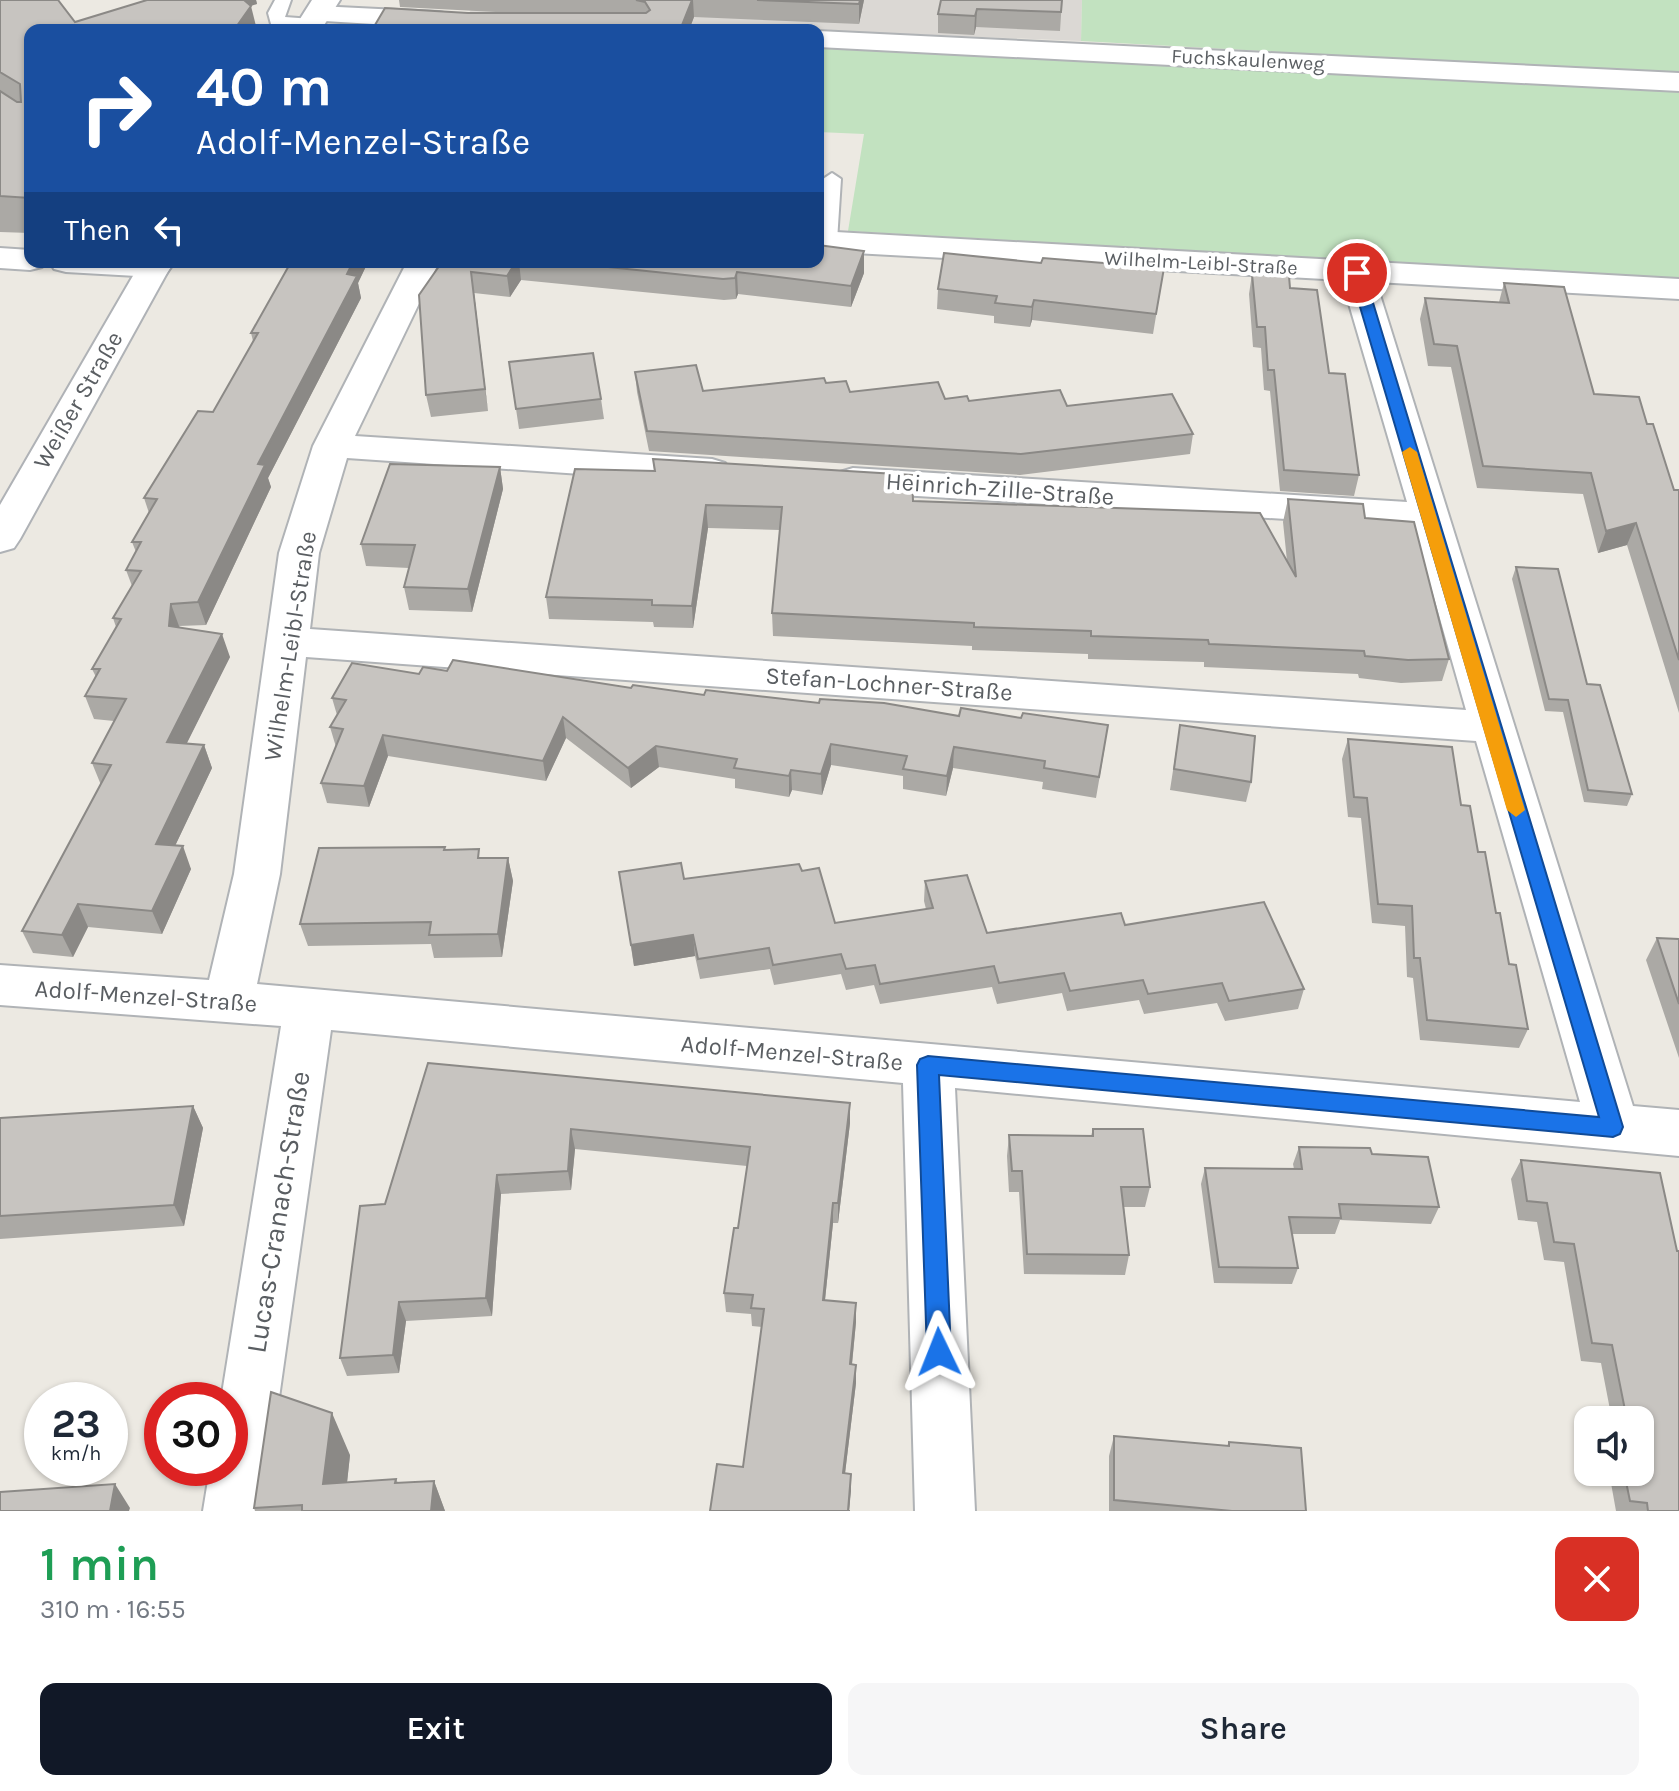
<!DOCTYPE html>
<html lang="en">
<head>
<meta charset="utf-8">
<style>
  body { margin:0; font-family:Karla,sans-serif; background:#f6f6f7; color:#1f2937; height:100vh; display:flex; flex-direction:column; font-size:30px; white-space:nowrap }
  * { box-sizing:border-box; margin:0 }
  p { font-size:26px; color:#747a83 }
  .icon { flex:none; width:44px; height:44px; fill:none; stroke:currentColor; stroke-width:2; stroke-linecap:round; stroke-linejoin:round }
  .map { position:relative; height:1511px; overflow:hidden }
  .sheet { display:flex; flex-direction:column; background:#fff; flex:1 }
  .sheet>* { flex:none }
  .banner { position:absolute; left:24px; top:24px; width:800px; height:244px; border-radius:16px; box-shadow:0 2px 6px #0004; background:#1a4fa0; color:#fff; overflow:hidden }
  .controls { position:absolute; left:1574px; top:1406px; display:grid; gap:16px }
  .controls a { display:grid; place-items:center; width:80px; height:80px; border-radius:16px; background:#fff; box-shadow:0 2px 6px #0004; font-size:40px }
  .speed { position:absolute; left:24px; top:1382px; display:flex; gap:16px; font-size:40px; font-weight:700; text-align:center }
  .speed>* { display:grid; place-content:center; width:104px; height:104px; border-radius:50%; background:#fff; box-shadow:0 2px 6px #0004; line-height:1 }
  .speed small { font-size:20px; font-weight:400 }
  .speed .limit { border:12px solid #d22; background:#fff; color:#111 }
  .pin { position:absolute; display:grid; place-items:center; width:68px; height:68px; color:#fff; margin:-34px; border:4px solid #fff; border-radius:50%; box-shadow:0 2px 8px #0007 }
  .me { position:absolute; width:88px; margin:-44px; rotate:358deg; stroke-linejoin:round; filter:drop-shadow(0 0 6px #0008) }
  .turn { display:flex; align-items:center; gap:28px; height:168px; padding:0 40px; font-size:36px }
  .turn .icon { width:104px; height:104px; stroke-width:2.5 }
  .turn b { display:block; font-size:56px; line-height:68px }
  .then { display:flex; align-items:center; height:76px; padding:0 40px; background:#0003; gap:16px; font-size:30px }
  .round { display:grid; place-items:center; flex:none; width:84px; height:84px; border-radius:16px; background:#f6f6f7 }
  .head { display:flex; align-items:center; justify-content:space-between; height:136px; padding:0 40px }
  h1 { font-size:48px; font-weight:600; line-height:60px; color:#1e9e55 }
  .cta { display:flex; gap:16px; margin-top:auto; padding:16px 40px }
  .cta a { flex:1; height:92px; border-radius:16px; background:#111827; color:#fff; font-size:32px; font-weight:600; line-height:92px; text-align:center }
  .cta a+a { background:#f6f6f7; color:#1f2937 }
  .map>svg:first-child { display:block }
</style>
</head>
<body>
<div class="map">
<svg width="1679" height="1511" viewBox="0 0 1679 1511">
  <rect width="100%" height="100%" fill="#ece9e2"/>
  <path fill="#dbd8d4" d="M475,0H1082L1081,41L468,16Z"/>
  <path fill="#c2e2c0" d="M1082,0H1679V74L1081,41Z
    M818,47L1679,90V279L848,231L864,134L818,132Z"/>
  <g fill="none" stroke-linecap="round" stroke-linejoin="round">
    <defs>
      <path id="lane" d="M275,0H291L285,17L312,19L320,24L312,29L271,24L268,13Z
        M832,173L841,179L837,241L827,247L820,245L818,234L823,179Z"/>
      <path id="street" d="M318,6L439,12L449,14L453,20L449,26L439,28L308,20L304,14L308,8Z
        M818,31L1679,73V91L818,47Z
        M818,231L1679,279V299L1376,282L1633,1106L1679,1110V1156L955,1088L975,1511H915L903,1083L331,1030L263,1511H203L210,1468H230V1400H221L281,1026L0,1005V965L209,980L234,874L279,553L313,446L407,262H439L355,436L712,459L725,463L731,471L725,479L712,483L347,458L319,553L310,629L1466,710L1414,527L853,492L840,488L834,480L840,472L853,468L1407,502L1342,280L818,251ZM306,657L1476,741L1580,1102L257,984L280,874Z
        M0,248L30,250V262H45L42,267L30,270L0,268Z
        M50,262H167L171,267L166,274L154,277L66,272L54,269Z"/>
      <path id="secondary" d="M312,0H340L321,30H293Z
        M141,262H173L20,539L14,548L0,552V505Z"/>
    </defs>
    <use href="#lane" stroke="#b0b3b6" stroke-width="4"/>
    <use href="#street" stroke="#b0b3b6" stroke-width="4"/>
    <use href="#secondary" stroke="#afb2b6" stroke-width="4"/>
    <use href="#lane" fill="#fff" fill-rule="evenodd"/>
    <use href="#street" fill="#fff" fill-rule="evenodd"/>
    <use href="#secondary" fill="#fff" fill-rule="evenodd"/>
  </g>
  <path fill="#aba9a5" d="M0,0L75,22L147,0H256L257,4L30,30V233L0,232Z
    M399,0H864L859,24L694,17L689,30H372L468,13H515L400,7Z
    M941,0H1062L1060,31L976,27L974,35L938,33V14Z
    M286,262H368L358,283L361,298L268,478L271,487L206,625L179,626L230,657L186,744L204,745L212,768L175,846L191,869L162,934L88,927L73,957L33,953L22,931L101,785L92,763L114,721L94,719L85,696L96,677L92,669L116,627L113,618L132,586L126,570L136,552L132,542L149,513L144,498L213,412L253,341L251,333L288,268Z
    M442,262H818L864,273L851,307L738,294L736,299L724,300L521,280L510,297L474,293L488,411L431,417L426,395Z
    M1041,263L1164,268L1153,334L1032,320L1030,327L994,323V316L937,309L938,289Z
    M1252,274L1290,288L1329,373L1359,475L1354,496L1280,491L1270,391L1264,390L1261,348L1253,347L1249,294Z
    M1504,283L1594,394L1647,424L1674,490L1679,491V713L1627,545L1598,553L1583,494L1477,488L1451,367L1428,366L1420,319L1425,298L1499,302Z
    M509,362L601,399L604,419L519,429Z
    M635,372L703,391L826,383L850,392L969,401L1067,406L1193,434L1190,454L1020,475L649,451L637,392Z
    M653,459L1287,561L1283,522L1288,499L1365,518L1449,659L1442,681L1401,683L1359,678L1358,674L1204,667V662L1088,659V654L972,650V646L773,636L772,613L780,530L708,528L693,628L654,627L653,622L549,619L546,597L654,471Z
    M500,467L503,489L472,612L409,610L404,587L409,568L366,566L361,544Z
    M1516,567L1587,684L1632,794L1627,806L1584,802L1563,712L1545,711L1512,579Z
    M447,671L704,695L1105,746L1096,798L1042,789L1043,782L953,768L946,796L903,789V776L831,765L822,795L792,790L789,797L735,788V779L659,767L631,788L566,738L546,781L388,756L369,807L327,803L321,783L336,747L330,727L337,715L332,698L419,674Z
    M1180,725L1251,782L1246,802L1170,790Z
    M1348,739L1461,805L1478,852L1528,1029L1519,1048L1420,1040L1413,978L1407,977L1405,926L1372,923L1361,818L1348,817L1342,759Z
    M445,847V850L481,858H508L513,881L502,957L434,958L431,944L308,946L300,924Z
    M802,871L835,923L926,909L924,901L925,881L987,933L1125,925L1304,989L1298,1009L1225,1021L1217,1003L1144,1014L1139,1000L1067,1011L1062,993L997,1004L992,987L880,1004L874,985L846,990L841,974L774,985L770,969L700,979L695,956L634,966L619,872L684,879Z
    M1657,938L1679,939V1058L1646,960Z
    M428,1063L850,1123L838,1223H833L825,1300L856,1303V1322L852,1365H856V1383L845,1473L851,1474L849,1511L743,1467L762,1327L752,1326L751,1314L726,1312L724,1293L738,1228L747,1166L575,1149L571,1190L501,1194L492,1316L406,1321L399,1373L347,1376L340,1358Z
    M193,1106L203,1128L184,1226L0,1239V1118Z
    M1093,1129L1150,1187L1145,1207H1124L1129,1255L1125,1275L1024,1274L1019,1192H1009L1007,1156L1009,1135L1091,1136Z
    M1299,1147L1372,1154L1439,1207L1431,1224L1340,1220L1335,1234H1292L1298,1268L1292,1284L1214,1283L1201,1184L1205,1168L1294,1169L1293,1164Z
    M1521,1160L1660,1173L1679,1511H1616L1609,1472H1640V1420H1612L1601,1363L1581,1361L1564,1262L1544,1260L1537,1222L1518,1220L1511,1179Z
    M1114,1436L1227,1446L1229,1442L1306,1511H1109V1456Z
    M350,1455L347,1482L396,1479L398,1483L434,1481L445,1511H255L254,1508Z"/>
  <path fill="#8b8986" d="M223,0H256L257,4L227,14Z
    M692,0H693L694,17L689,30H680Z
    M860,0H864L859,24V4Z
    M251,6L257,30H234Z
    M977,9L976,27L974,35L975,16Z
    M864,251V273L851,307V286Z
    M353,262H368L358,283L361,298L268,478L271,487L206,625L198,602L258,464Z
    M516,262H519L521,280L510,297L507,276Z
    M471,272L474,293L488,411L485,389Z
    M737,272L738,294L736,299L735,278Z
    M1034,300L1032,320L1030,327L1032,307Z
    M500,467L503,489L472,612L468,589Z
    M706,505L708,528L693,628L692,606Z
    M1636,523L1627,545L1598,553L1606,531Z
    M171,604L179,626L177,649L169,626Z
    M222,634L230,657L176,765L167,742Z
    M563,717L566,738L546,781L543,761Z
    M383,735L388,756L369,807L364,786Z
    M831,744V765L822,795L821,774Z
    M204,745L212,768L165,867L156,844Z
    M656,746L659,767L631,788L628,768Z
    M954,747L953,768L946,796L947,776Z
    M791,770L792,790L789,797V776Z
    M183,846L191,869L162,934L152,911Z
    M508,858L513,881L502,957L498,934Z
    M78,904L88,927L73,957L62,935Z
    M693,935L695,956L634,966L631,945Z
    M850,1103V1123L838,1223V1203Z
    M193,1106L203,1128L184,1226L174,1205Z
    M571,1129L575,1149L571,1190L568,1171Z
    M497,1175L501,1194L492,1316L486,1298Z
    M833,1203V1223L823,1319V1300Z
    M399,1302L406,1321L399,1373L393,1355Z
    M856,1303V1322L850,1383V1364Z
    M856,1365V1383L843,1490V1473Z
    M332,1413L350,1455L344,1511L323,1484Z
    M851,1474V1491L849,1511H848Z
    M434,1481L445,1511H431Z
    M115,1484L130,1508L129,1511H110Z"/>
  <path fill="#c7c4c0" stroke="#8b8986" stroke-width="2" d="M0,0H58L75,22L147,0H244L251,6L234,30H30V198L0,196V91L17,102H21L20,84L0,72Z
    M636,0H692L680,30H372L385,8L468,13H646L650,10L645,2Z
    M757,0H860L859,4Z
    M941,0H1062L1061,12L977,9L975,16L938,14Z
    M818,245L864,251L851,286L737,272L735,278L723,279L560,262H818Z
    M944,253L1041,263L1043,258L1164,268L1156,314L1034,300L1032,307L995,303L997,296L938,289Z
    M291,262H353L347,274L357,276L258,464L265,465L198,602L171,604L169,626L222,634L167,742L204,745L156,844L183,846L152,911L78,904L62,935L22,931L111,765L92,763L126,699L85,696L100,669H92L121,619L113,618L141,571L126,570L141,542H132L157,499L144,498L198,411L213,412L258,333H251Z
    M442,262H516L507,276L471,272L485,389L426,395L419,295Z
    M1252,274L1289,276L1290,288L1317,290L1329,373L1345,374L1359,475L1284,470L1274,370H1268L1265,327H1257Z
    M1504,283L1564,287L1594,394L1639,397L1647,424H1653L1674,490H1679V660L1636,523L1606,531L1591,473L1483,466L1457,346L1434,344L1425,298L1509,303Z
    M593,353L601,399L516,409L509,362Z
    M696,365L703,391L824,378L826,383L846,381L850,392L938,382L945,399L967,396L969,401L1060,390L1067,406L1172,394L1193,434L1021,454L647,431L635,372Z
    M653,459L912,475L913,501L1260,513L1296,577L1288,499L1363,504L1365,518L1414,522L1449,659L1408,660L1365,656L1364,651L1209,644L1208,640L1091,636V631L974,627V623L772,613L782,507L706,505L692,606L652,605V600L546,597L575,469L655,471Z
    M390,464L500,467L468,589L404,587L415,545L361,544Z
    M1516,567L1558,569L1587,684L1600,685L1632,794L1588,790L1568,700L1549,699Z
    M453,660L631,688L633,685L704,695L706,690L819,703L820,699L884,703L959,716L961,708L1021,718L1023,713L1108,725L1099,777L1044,768L1045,761L954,747L947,776L903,769L907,756L831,744L821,774L791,770L789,776L734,768L737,759L656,746L628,768L563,717L543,761L383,735L364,786L321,783L343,729L330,727L346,700L332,698L352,663L419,674L423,667L447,671Z
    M1180,725L1255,736L1251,782L1174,769Z
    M1348,739L1452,747L1461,805L1470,806L1478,852H1485L1496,913H1500L1509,964L1516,965L1528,1029L1427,1020L1420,958H1414L1412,906L1378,904L1367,798L1354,797Z
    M445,847L444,850L479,849L478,858H508L498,934L429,935L431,922L300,924L319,848Z
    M681,863L684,879L799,864L802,871L819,868L835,923L933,908L925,881L967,875L987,933L1121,913L1125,925L1264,902L1304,989L1229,1001L1222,983L1148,994L1143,980L1070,991L1064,973L999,983L994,966L880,984L875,965L846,969L841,954L773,965L769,948L698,959L693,935L631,945L619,872Z
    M1657,938L1679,939V1004Z
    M428,1063L850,1103L838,1203H833L823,1300L856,1303L850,1364L856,1365L843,1473L851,1474L848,1511H850H710L717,1464L743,1467L764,1309L751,1308L753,1295L724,1293L734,1228H738L750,1147L571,1129L568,1171L497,1175L486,1298L399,1302L393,1355L340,1358L360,1206L385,1204Z
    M193,1106L174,1205L0,1216V1118Z
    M1093,1129H1143L1150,1187H1121L1129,1255L1027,1254L1022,1171H1012L1009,1135L1093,1136Z
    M1299,1147L1370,1148L1372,1154L1428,1157L1439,1207L1339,1204L1341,1218L1289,1217L1298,1268L1219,1267L1205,1168L1302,1169Z
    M1521,1160L1660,1173L1677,1251H1679V1511H1648L1647,1503L1630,1501L1624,1472H1640V1420H1627L1612,1345L1592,1343L1574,1244L1554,1242L1547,1203L1527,1201Z
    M271,1392L332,1413L323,1484L396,1479L395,1483L434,1481L431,1511H302V1505L254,1508Z
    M1114,1436L1229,1446V1442L1301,1448L1306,1511H1232L1114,1500Z
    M115,1484L110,1511H0V1492Z"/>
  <path fill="#1a73e8" stroke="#114b97" stroke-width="2" d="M1357,268L1364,273L1623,1127L1620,1134L1613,1137L939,1075L951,1352L947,1360L939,1363L930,1360L927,1352L917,1065L920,1059L928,1056L1599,1117L1350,273Z"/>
  <path fill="#f59e0b" d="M1410,447L1417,452L1525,810L1516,817L1507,810L1402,452Z"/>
  <g text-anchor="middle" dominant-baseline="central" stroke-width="8" stroke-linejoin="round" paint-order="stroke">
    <g font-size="20" fill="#5a5e62" stroke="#fff">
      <text transform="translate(1248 60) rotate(3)">Fuchskaulenweg</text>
      <text transform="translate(1201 263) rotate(3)">Wilhelm-Leibl-Straße</text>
    </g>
    <g font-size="24" fill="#5a5e62" stroke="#fff">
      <text transform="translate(78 400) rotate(-60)">Weißer Straße</text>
      <text transform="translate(1000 489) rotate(4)">Heinrich-Zille-Straße</text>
      <text transform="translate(290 646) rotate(-81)">Wilhelm-Leibl-Straße</text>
      <text transform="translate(889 684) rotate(4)">Stefan-Lochner-Straße</text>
      <text transform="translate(146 996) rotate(4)">Adolf-Menzel-Straße</text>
      <text transform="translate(792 1053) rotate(5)">Adolf-Menzel-Straße</text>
    </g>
    <g font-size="28" fill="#5a5e62" stroke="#fff">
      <text transform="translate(278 1212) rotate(-81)">Lucas-Cranach-Straße</text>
    </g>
  </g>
</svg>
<div class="controls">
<a><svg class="icon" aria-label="sound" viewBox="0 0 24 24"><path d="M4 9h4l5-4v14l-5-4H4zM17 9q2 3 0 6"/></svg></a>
</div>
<div class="speed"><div>23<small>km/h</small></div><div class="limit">30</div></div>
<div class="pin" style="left:1357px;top:273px;background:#d93025"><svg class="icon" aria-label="arrive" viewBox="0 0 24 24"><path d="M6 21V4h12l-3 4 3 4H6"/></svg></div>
<svg class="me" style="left:939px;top:1352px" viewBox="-20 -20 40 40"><path d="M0-17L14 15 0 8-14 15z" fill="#1a73e8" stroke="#fff" stroke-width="4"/></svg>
<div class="banner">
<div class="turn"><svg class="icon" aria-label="right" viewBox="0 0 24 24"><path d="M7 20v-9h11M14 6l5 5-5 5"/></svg><div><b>40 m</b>Adolf-Menzel-Straße</div></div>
<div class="then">Then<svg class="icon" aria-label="left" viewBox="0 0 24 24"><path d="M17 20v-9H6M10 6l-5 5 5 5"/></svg></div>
</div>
</div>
<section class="sheet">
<div class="head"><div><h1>1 min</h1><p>310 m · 16:55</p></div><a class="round" style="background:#d93025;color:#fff"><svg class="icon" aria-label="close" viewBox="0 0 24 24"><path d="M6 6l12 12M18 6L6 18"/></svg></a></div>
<div class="cta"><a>Exit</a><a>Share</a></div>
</section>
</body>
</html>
